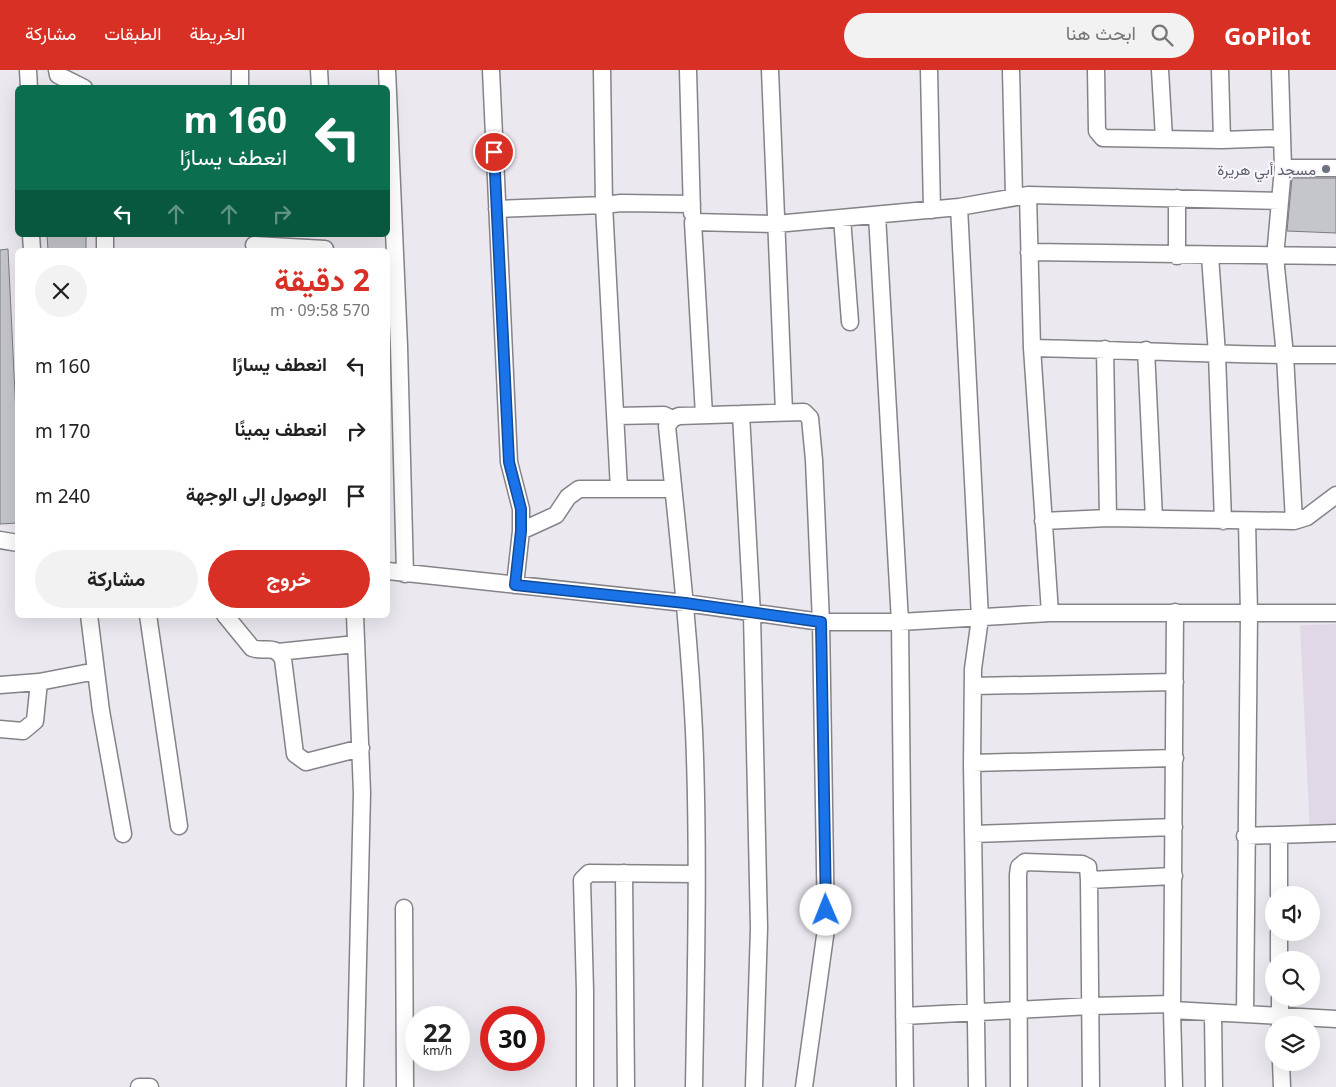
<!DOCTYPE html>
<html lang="ar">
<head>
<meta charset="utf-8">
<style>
  body { margin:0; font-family:"Noto Sans",Vazirmatn,sans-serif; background:#f2f2f2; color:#222; direction:rtl; height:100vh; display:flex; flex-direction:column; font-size:19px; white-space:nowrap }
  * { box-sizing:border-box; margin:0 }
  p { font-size:16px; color:#767676 }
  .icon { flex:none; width:28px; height:28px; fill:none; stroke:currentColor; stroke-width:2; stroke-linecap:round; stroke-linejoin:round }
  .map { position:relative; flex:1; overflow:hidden; direction:ltr }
  .side { position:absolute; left:15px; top:178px; width:375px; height:370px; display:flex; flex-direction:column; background:#fff; border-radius:8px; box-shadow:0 5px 20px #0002; direction:rtl }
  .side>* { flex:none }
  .guide { position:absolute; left:15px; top:15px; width:375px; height:152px; border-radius:8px; box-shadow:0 5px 20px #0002; direction:rtl; background:#0b6e4f; color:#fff; overflow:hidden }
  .fabs { position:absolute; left:1265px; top:816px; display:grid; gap:10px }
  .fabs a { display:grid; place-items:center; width:55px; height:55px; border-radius:50%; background:#fff; box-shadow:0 5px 20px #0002; font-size:25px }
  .speed { position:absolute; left:405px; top:936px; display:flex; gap:10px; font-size:25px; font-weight:700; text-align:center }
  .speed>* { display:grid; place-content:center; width:65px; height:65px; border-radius:50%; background:#fff; box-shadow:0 5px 20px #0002; line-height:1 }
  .speed small { font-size:12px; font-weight:400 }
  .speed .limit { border:8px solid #d22; background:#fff; color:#111 }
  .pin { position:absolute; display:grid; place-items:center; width:42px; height:42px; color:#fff; margin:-21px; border:2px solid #fff; border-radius:50%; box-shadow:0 1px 5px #0007 }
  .me { position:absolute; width:55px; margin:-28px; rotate:359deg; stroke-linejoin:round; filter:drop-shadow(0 0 4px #0008) }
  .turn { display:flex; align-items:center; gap:18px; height:105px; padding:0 20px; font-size:22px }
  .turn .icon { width:65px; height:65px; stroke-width:2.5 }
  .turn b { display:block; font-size:35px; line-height:42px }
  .lanes { display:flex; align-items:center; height:48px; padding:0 20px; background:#0003; justify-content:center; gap:25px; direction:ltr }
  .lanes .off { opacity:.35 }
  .round { display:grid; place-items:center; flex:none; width:52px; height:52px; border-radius:26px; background:#f2f2f2 }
  .overview { display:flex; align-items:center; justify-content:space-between; height:85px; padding:0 20px }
  h1 { font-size:30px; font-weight:700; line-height:38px; color:#d93025 }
  .action { display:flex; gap:10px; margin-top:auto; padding:10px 20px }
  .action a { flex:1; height:58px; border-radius:30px; background:#d93025; color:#fff; font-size:20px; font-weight:700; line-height:58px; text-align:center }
  .action a+a { background:#f2f2f2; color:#222 }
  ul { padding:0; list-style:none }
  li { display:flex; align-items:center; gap:15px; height:65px; padding:0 20px }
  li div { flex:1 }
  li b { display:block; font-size:19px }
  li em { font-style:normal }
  header { display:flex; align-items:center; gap:30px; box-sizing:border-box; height:70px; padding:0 25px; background:#d93025; color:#fff }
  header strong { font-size:24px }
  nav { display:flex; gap:28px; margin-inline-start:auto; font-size:18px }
  .search { width:350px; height:45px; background:#f2f2f2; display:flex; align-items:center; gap:12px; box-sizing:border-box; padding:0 18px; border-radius:28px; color:#767676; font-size:19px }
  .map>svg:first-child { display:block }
</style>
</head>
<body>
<header>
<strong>GoPilot</strong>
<div class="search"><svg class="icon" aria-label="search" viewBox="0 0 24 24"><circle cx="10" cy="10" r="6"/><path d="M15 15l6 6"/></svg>ابحث هنا</div>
<nav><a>الخريطة</a><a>الطبقات</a><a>مشاركة</a></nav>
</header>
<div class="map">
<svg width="1336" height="1017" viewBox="0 0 1336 1017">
  <rect width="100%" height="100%" fill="#ece8f0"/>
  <path fill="#e0d8e6" d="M1336,554V763L1310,764L1300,555Z"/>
  <path fill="#c5c5cc" stroke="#7b7b82" d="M1292,108H1336V163L1287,161Z
    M47,165H86V180H48Z
    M8,179L18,386V453L0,454V180Z"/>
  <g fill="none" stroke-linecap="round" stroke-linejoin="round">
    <defs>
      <path id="minor" d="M28,0L29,18
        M57,0L58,5L84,18
        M240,0V18
        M319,0L320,18
        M387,0L399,276L405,504
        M491,0L509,392L521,439V461L515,515
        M688,0L692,143
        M770,0L784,342
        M929,0L932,140
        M1011,0L1014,126
        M1096,0L1097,61L1103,68L1222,70L1282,68
        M1160,0L1164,68
        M1220,0L1222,70
        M1280,0L1283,98L1275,187L1285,285L1294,451
        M1283,98H1336
        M1028,125L1032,278L1050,543
        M959,137L980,548L973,599L972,693L977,1017
        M497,139L604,135L602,0
        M877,145L900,552L905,1017
        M842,148L850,252
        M31,165L32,180
        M105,165V180
        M254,175L325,179
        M1029,182L1336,186
        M1177,186V128
        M1210,186L1217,284L1223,451
        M1032,278C1133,280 1235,286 1336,285
        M1105,279L1108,448
        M1146,280L1154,448
        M741,344L752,544L759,858L754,1017
        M704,345L693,152L776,154L959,137L1028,125L1280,131
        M616,346L664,345L672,349
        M619,419L604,135L621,133L692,134
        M1043,451L1108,448L1294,451L1307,447L1336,425
        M521,461L556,445L568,427L579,419H673
        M0,470L18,473
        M388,501L685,533L821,552H900L1050,543H1336
        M89,545L101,641L123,764
        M148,545L179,756
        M225,545L252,578C265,583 274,573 283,589L295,684L306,692L361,678
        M355,545L362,723L355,1017
        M278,582L356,574
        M0,615L39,612L96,601
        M973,616L1175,612
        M0,659L23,661L35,651L39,612
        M972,693L1175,688
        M973,764L1174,757
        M1279,765V825
        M1245,766L1336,763
        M624,803L626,1017
        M404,838L405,1017
        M1279,862V890
        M1280,928V955
        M1172,940L1336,949
        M1245,943L1249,544L1247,451
        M1213,944L1214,1017
        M904,946L1091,936L1172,934
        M1281,992L1282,1017
        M139,1017H150
        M585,1017V921L582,810L589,803L696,804
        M694,1017C696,899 699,779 694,661C689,559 677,457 667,356L672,349L679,346L804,342L810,348L814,390L821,552L826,859L804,1017
        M1019,1017L1018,805L1019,797L1025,792L1082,794L1088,797L1089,810
        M1091,1017L1089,810L1174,806
        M1174,1017L1172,940L1175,542"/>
    </defs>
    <use href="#minor" stroke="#858288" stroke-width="19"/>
    <use href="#minor" stroke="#fff" stroke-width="16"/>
  </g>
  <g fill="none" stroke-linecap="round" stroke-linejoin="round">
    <defs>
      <path id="route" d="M494,82L509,392L521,439V461L515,515L685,533L821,552L826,840"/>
    </defs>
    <use href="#route" stroke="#114b97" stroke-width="12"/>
    <use href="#route" stroke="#1a73e8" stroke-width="9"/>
  </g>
  <circle fill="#6b7280" stroke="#faf6fd" stroke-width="2" cx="1326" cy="99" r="5"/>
  <g text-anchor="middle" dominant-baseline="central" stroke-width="4" stroke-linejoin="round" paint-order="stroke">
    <g font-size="15" fill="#5b616d" stroke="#faf6fd" text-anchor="end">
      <text x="1316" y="99">مسجد أبي هريرة</text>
    </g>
  </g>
</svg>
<div class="fabs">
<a><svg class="icon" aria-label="sound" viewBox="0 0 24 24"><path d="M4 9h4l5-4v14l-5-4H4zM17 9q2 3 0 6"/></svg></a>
<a><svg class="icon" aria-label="search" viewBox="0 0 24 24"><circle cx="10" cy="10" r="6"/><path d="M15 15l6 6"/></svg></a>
<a><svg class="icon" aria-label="layers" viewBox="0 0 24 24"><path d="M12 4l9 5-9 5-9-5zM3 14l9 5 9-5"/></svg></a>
</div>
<div class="speed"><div>22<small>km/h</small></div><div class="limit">30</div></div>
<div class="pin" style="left:494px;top:82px;background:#d93025"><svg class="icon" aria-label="arrive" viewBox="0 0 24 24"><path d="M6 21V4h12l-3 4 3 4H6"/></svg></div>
<svg class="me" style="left:826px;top:840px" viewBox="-20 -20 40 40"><circle r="19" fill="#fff"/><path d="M0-13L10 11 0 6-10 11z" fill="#1a73e8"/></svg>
<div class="guide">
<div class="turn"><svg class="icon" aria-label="left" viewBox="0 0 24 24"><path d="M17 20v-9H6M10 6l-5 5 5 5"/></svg><div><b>160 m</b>انعطف يسارًا</div></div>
<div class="lanes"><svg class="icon" aria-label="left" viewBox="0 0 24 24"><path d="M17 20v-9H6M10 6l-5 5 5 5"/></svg><svg class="icon off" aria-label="ahead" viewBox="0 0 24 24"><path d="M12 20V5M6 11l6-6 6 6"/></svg><svg class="icon off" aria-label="ahead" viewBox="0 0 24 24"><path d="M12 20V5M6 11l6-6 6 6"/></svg><svg class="icon off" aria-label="right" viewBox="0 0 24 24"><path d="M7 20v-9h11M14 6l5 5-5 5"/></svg></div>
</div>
<section class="side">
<div class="overview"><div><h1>2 دقيقة</h1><p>570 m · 09:58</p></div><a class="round"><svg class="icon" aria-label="close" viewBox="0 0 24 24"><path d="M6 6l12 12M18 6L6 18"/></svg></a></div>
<ul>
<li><svg class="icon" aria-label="left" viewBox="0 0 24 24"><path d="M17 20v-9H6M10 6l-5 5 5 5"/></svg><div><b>انعطف يسارًا</b></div><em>160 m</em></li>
<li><svg class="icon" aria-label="right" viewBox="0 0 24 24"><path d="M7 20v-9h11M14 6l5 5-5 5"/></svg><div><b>انعطف يمينًا</b></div><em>170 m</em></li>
<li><svg class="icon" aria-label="arrive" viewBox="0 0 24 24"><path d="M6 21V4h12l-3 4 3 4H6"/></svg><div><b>الوصول إلى الوجهة</b></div><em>240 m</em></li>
</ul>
<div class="action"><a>خروج</a><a>مشاركة</a></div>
</section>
</div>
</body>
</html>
